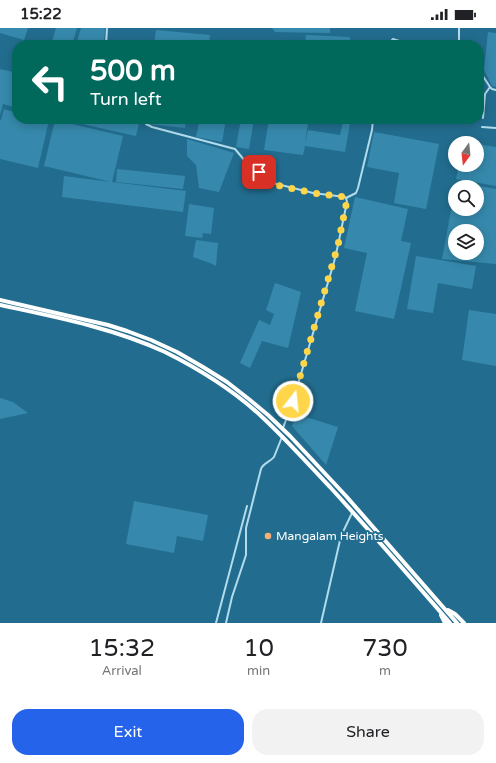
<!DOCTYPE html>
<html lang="en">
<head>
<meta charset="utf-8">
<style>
  body { margin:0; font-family:"Varela Round",sans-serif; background:#f2f2f2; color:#202124; height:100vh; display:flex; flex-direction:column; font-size:15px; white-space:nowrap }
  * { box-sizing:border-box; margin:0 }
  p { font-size:13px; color:#757577 }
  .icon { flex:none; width:22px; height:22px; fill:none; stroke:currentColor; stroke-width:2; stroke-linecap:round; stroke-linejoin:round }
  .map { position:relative; height:595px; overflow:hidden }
  .sheet { display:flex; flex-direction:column; background:#fff; flex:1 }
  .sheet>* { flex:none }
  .guide { position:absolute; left:12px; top:12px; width:472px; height:84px; border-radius:16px; box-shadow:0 2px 10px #0003; background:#00695c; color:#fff; overflow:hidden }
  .needle { width:26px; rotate:195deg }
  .buttons { position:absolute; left:448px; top:108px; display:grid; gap:8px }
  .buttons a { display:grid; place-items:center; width:36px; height:36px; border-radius:50%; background:#fff; box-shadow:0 2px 10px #0003; font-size:20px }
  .pin { position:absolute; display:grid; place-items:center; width:34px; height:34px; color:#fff; margin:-17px; border-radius:8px; box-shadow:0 2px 6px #0006 }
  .me { position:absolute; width:44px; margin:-22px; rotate:16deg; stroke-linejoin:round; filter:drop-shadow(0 0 3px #0008) }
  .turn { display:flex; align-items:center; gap:14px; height:84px; padding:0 12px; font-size:18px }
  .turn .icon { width:52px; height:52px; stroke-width:2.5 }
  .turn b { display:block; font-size:28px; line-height:34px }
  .eta { display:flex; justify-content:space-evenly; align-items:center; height:68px; text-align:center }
  .eta b { font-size:24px; font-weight:600; line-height:28px }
  .button { display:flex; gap:8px; margin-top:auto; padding:8px 12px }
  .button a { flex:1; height:46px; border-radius:16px; background:#2563eb; color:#fff; font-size:16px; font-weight:600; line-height:46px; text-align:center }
  .button a+a { background:#f2f2f2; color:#202124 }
  .status { display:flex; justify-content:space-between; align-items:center; height:28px; padding:0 20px; background:#fff; direction:ltr }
  .status svg { height:11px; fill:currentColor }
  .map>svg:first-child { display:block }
</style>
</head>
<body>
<div class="status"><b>15:22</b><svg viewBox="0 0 49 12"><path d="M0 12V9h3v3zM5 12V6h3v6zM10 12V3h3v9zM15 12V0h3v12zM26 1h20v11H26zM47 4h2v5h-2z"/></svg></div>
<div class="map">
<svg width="496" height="595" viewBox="0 0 496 595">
  <rect width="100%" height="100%" fill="#226d8f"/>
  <path fill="#3689ac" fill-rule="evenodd" d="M0,0H28L24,12L0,5Z
    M56,0H77L72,17H51Z
    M81,0H105L104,17H76Z
    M272,0H330V5L275,4Z
    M156,2L210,7L209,17H154Z
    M488,4L496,5V59L492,58L484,42Z
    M306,7L350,9V17H305Z
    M0,41L17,45V80L3,76L0,87Z
    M4,81L17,85V91H43L49,92L38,140L0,131V92H1Z
    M60,91H140L136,108Z
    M148,91H186L185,100L147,96Z
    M200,91H226L222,114L196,109Z
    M241,91H254L249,121L236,119Z
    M269,91H275L308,95L305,116L308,102L340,107L343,94L350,95L345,124L305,118L303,127L264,122Z
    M55,92L123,108L112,154L186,163L183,184L62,169L64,148L111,154L44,138Z
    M374,104L439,116L426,181L394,175L399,145L367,139Z
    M187,111L234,125L219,164L199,160L196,137L187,128Z
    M477,116L496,119V158L456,151L459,137H477Z
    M117,141L185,148L183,161L116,154Z
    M456,154L496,161V236L442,231L455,161V181H477V159H455ZM455,203H477V225H455Z
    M355,169L408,181L401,213L411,215L394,291L355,283L367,225L344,220Z
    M189,176L214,180L211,206L203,205L202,210L185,208Z
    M196,212L218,215L216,238L210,235L193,229Z
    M416,228L476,238L472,261L438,255L433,285L407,281Z
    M275,255L301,264L288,320L262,313L250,340L240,335L259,292L270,297L274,286L266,282Z
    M469,282L496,286V338L462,332Z
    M0,370L13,374L28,385L0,391Z
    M296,386L338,399L326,437L292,398Z
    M134,473L208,487L203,513L177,508L174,525L126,516Z"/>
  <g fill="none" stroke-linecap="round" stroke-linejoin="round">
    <path stroke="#b2dbec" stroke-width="2" d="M106,17L107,0
      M389,17L392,12L393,11L412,17
      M456,17L459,12V0
      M479,42L490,59L492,61L496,62
      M483,90L485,66L490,59
      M145,91L146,96L152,99L235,121L245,133L273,155L313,165L345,169L346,170L347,174L338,217L334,234L293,373L283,400
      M482,99L496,100
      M346,170L356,165L358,160L372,102L373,91
      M216,595L247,478
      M226,595L232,569L246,527V500L261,441C263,435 270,434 274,429L282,409
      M321,595L341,508L352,485"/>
    <path stroke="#fff" stroke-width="4" d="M0,272L108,297L127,303L151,312L177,324L203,339L227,354L250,372L268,387L290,408L346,468L457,595
      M0,277C56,289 113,300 165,324C199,341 233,362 261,388C285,410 307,435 330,459C371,504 411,550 450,595
      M448,582L455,586L464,595
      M441,587L445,595"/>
  </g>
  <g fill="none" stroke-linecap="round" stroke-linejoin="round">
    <path stroke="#ffd54a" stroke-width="7" stroke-dasharray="0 12.6" d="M259,144L270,154L276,157L313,165L345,169L347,172L338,217L293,373"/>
  </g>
  <circle fill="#f8b074" stroke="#226d8f" stroke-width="1.5" cx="268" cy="508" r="4"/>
  <g text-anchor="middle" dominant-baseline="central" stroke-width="4" stroke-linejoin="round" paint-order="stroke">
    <g font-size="12" fill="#fff" stroke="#226d8f" text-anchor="start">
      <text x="276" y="508">Mangalam Heights</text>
    </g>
  </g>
</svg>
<div class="buttons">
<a><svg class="needle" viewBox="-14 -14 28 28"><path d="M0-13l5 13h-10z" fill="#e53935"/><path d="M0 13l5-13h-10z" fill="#757577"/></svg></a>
<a><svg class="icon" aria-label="search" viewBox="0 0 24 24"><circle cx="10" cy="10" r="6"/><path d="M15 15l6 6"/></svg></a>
<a><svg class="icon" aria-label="layers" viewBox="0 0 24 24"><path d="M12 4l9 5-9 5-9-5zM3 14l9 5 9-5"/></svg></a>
</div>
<div class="pin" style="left:259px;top:144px;background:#d93025"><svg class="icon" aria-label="arrive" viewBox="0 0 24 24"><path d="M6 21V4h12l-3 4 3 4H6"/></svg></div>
<svg class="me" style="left:293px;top:373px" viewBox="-20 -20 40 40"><circle r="17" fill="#ffd54a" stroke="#fff" stroke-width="3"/><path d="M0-11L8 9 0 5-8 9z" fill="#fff"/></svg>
<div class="guide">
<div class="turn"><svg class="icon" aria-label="left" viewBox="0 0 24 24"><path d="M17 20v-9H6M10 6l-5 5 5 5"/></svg><div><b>500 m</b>Turn left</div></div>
</div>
</div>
<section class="sheet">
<div class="eta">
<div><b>15:32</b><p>Arrival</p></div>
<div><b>10</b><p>min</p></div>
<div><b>730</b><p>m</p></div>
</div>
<div class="button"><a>Exit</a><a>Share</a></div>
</section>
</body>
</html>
